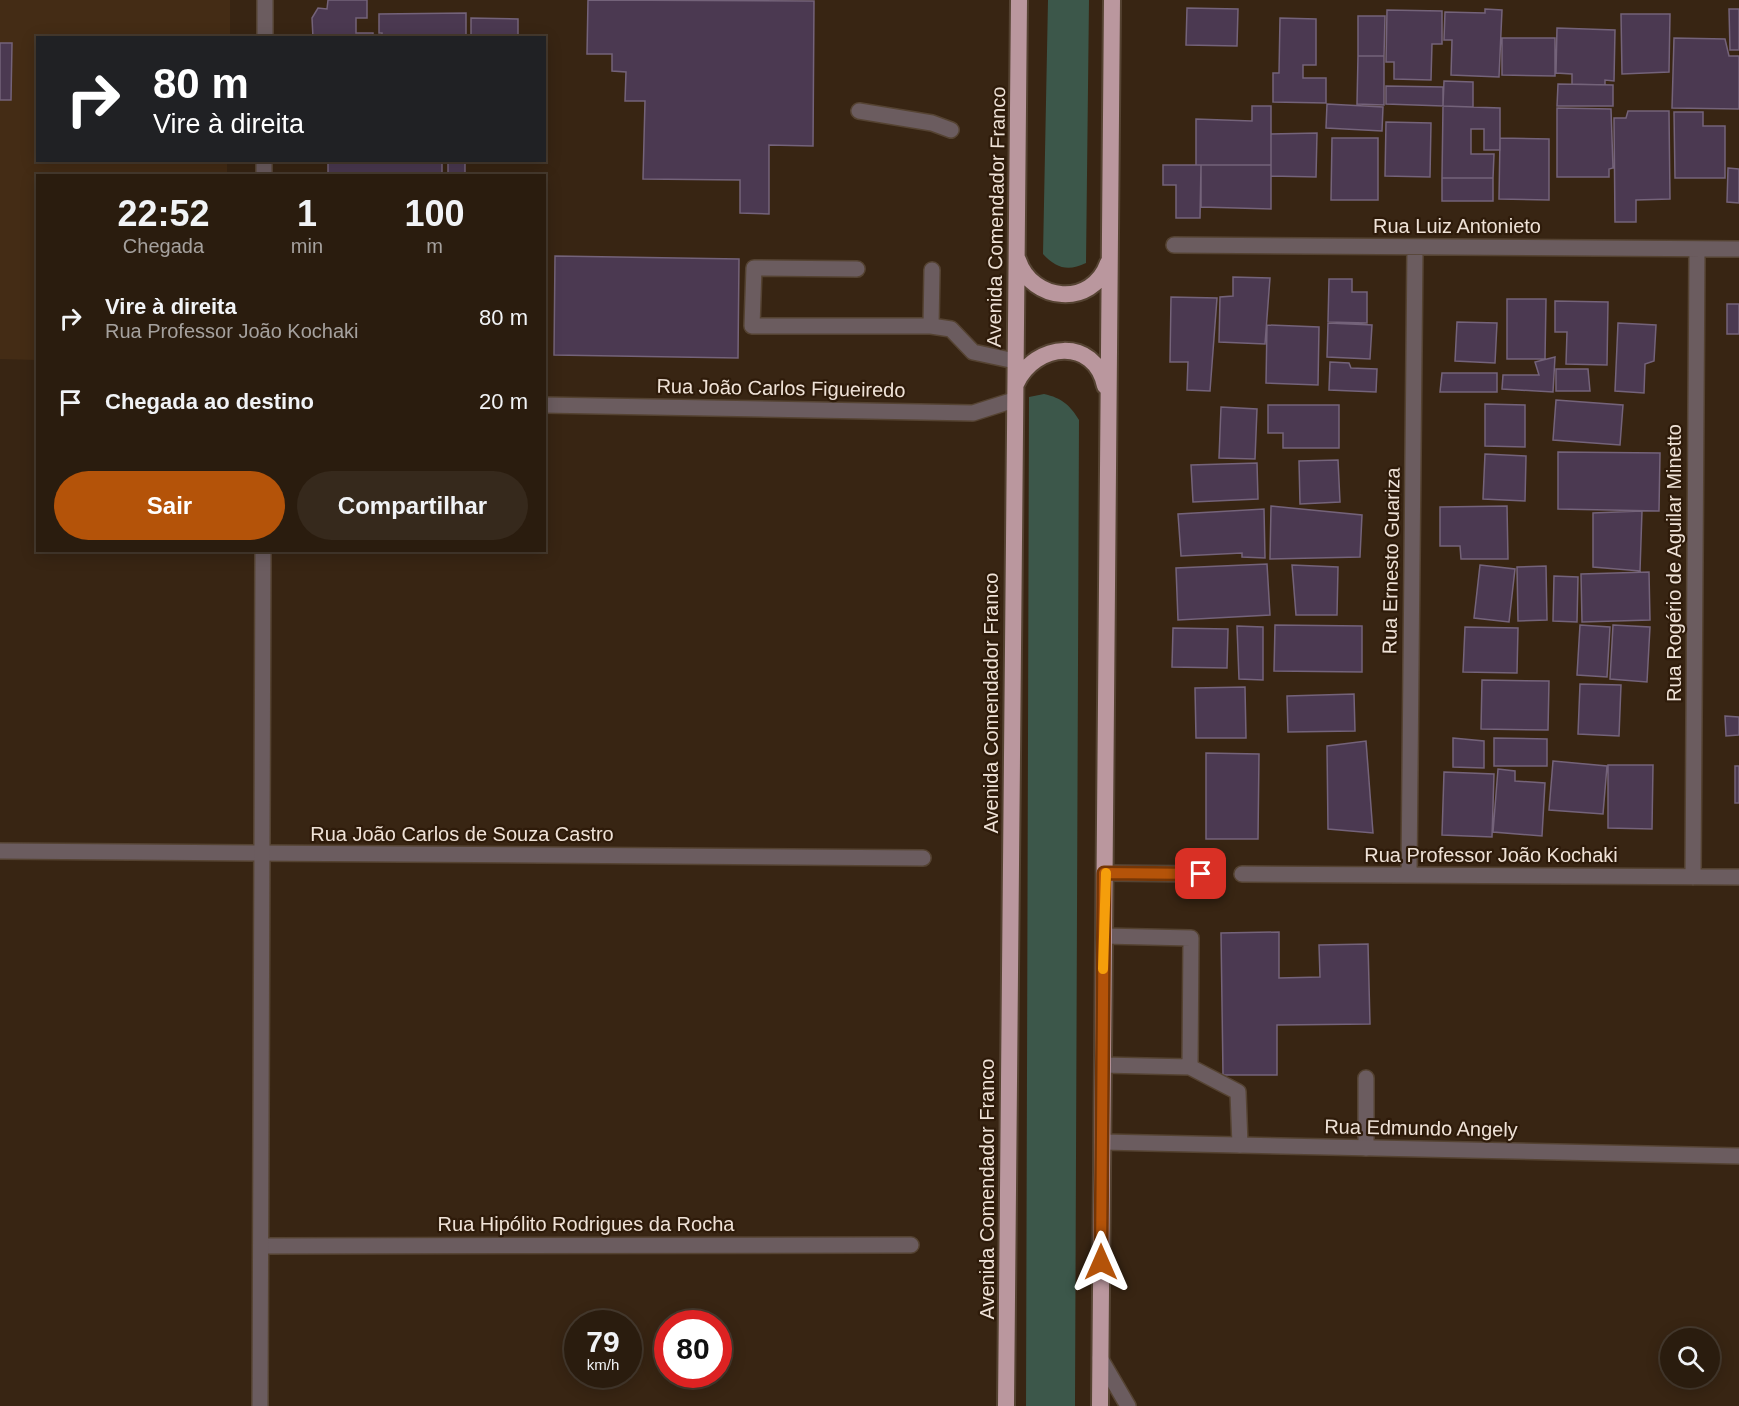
<!DOCTYPE html>
<html lang="pt">
<head>
<meta charset="utf-8">
<style>
  body { margin:0; font-family:Arial,sans-serif; background:#36291c; color:#f1f3f6; height:100vh; display:flex; flex-direction:column; font-size:22px; white-space:nowrap }
  * { box-sizing:border-box; margin:0 }
  p { font-size:20px; color:#a5a19e }
  .icon { flex:none; width:33px; height:33px; fill:none; stroke:currentColor; stroke-width:2; stroke-linecap:round; stroke-linejoin:round }
  .map { position:relative; flex:1; overflow:hidden }
  .panel { position:absolute; left:36px; top:174px; width:510px; height:378px; display:flex; flex-direction:column; background:#2a1c0e; border-radius:0px; box-shadow:0 3px 15px #0003,0 0 0 2px #463a2e }
  .panel>* { flex:none }
  .guide { position:absolute; left:36px; top:36px; width:510px; height:126px; border-radius:0px; box-shadow:0 3px 15px #0003,0 0 0 2px #463a2e; background:#202124; color:#fff; overflow:hidden }
  .buttons { position:absolute; left:1660px; top:1328px; display:grid; gap:12px }
  .buttons a { display:grid; place-items:center; width:60px; height:60px; border-radius:50%; background:#2a1c0e; box-shadow:0 3px 15px #0003,0 0 0 2px #463a2e; font-size:30px }
  .speed { position:absolute; left:564px; top:1310px; display:flex; gap:12px; font-size:30px; font-weight:700; text-align:center }
  .speed>* { display:grid; place-content:center; width:78px; height:78px; border-radius:50%; background:#2a1c0e; box-shadow:0 3px 15px #0003,0 0 0 2px #463a2e; line-height:1 }
  .speed small { font-size:15px; font-weight:400 }
  .speed .limit { border:9px solid #d22; background:#fff; color:#111 }
  .pin { position:absolute; display:grid; place-items:center; width:51px; height:51px; color:#fff; margin:-26px; border-radius:12px; box-shadow:0 3px 9px #0006 }
  .me { position:absolute; width:66px; margin:-33px; rotate:0deg; stroke-linejoin:round; filter:drop-shadow(0 0 4px #0008) }
  .turn { display:flex; align-items:center; gap:21px; height:126px; padding:0 18px; font-size:27px }
  .turn .icon { width:78px; height:78px; stroke-width:2.5 }
  .turn b { display:block; font-size:42px; line-height:51px }
  .eta { display:flex; justify-content:space-evenly; align-items:center; height:102px; text-align:center }
  .eta b { font-size:36px; font-weight:600; line-height:42px }
  .primary-button { display:flex; gap:12px; margin-top:auto; padding:12px 18px }
  .primary-button a { flex:1; height:69px; border-radius:36px; background:#b45309; color:#fff; font-size:24px; font-weight:600; line-height:69px; text-align:center }
  .primary-button a+a { background:#36291c; color:#f1f3f6 }
  ul { padding:0; list-style:none }
  li { display:flex; align-items:center; gap:18px; height:84px; padding:0 18px }
  li div { flex:1 }
  li b { display:block; font-size:22px }
  li em { font-style:normal }
  .map>svg:first-child { display:block }
</style>
</head>
<body>
<div class="map">
<svg width="1739" height="1406" viewBox="0 0 1739 1406">
  <rect width="100%" height="100%" fill="#382513"/>
  <path fill="#442c15" d="M0,0H230V37L38,38V160L227,161V175L38,176L37,360L0,359Z"/>
  <path fill="#3c574a" d="M1048,0H1089L1086,263C1068,272 1056,268 1043,254Z
    M1044,394C1062,398 1070,405 1079,420L1075,1406H1026L1029,397Z"/>
  <path fill="#4b3951" stroke="#74637a" stroke-width="1.5" d="M328,0H367V18H356V33H373V38H313L312,18L318,8L327,9Z
    M588,0L814,1L813,146L769,145V214L740,213V180L643,179L645,101H625L626,72L612,71V54H587Z
    M1187,8L1238,9L1237,46L1186,45Z
    M1485,9L1502,10L1499,77L1451,75L1452,40H1444L1445,12L1485,13Z
    M1729,9H1739V50H1730Z
    M1387,10L1442,11V44H1432L1431,80L1394,79V62H1386Z
    M466,13V38H382V33H379V14Z
    M1621,14H1670L1669,72L1622,74Z
    M1358,16H1385L1384,56H1358Z
    M471,18L518,19V38H471Z
    M1280,18L1316,19V65H1303V78H1326V103L1273,102V73H1279Z
    M1557,28L1615,30L1614,81L1605,80V85L1572,84V74L1556,73Z
    M1502,38H1555V76L1502,75Z
    M1674,38L1725,39L1729,56H1739V109L1672,108Z
    M0,43H12L11,100H0Z
    M1358,56H1384V105L1357,104Z
    M1444,81L1473,82V107L1443,106Z
    M1558,84L1613,85V106H1557Z
    M1386,86L1443,87V106L1386,104Z
    M1327,104L1383,107L1382,131L1326,128Z
    M1252,106H1271V165H1196V119L1252,121Z
    M1443,106L1500,108V150H1484V129H1471V154H1494L1493,178H1442Z
    M1557,108L1611,109L1613,168L1609,169V177H1557Z
    M1628,111H1669L1670,199L1636,200V222H1615L1614,118H1626Z
    M1674,112H1703V126H1725V178H1675Z
    M1386,122L1431,123L1430,177L1385,176Z
    M1317,133L1316,177L1271,176V134Z
    M1332,138H1378V200H1331Z
    M1500,138L1549,139V200L1499,199Z
    M328,160H442V176H328Z
    M448,160H465V175L448,176Z
    M1163,165H1201L1200,218H1176V185H1163Z
    M1201,165H1271V209L1201,207Z
    M1728,168L1739,169V203L1727,202Z
    M1442,178H1493V201H1442Z
    M555,256L739,259L738,358L554,355Z
    M1233,277L1270,278L1265,344L1219,342L1220,297L1233,296Z
    M1329,279H1352V292H1367V323L1328,322Z
    M1171,297L1217,298L1210,391L1187,390L1188,362H1170Z
    M1507,299H1546L1545,359H1507Z
    M1555,301L1608,302L1607,365L1566,364L1567,332H1555Z
    M1727,304H1739V334H1727Z
    M1457,322L1497,323L1495,363L1455,361Z
    M1328,323L1372,325L1370,359L1327,357Z
    M1618,323L1656,325L1654,361L1645,364L1644,393L1615,391Z
    M1267,325L1319,327L1318,385L1266,383Z
    M1555,357L1553,392L1502,389L1503,375H1539L1535,362Z
    M1330,362L1349,363L1351,368L1377,369L1376,392L1329,390Z
    M1556,369H1588L1590,391H1556Z
    M1442,373H1497V392H1440Z
    M1556,400L1623,405L1620,445L1553,440Z
    M1485,404L1525,405V447L1485,446Z
    M1268,405H1339V448H1283V433H1268Z
    M1221,407L1257,409L1255,459L1219,458Z
    M1558,452L1660,453L1659,511L1558,509Z
    M1485,454L1526,456L1525,501L1483,499Z
    M1338,460L1340,502L1300,504L1299,461Z
    M1257,463L1258,499L1193,502L1191,465Z
    M1271,506L1362,515L1360,557L1270,559Z
    M1507,506L1508,559H1461L1460,546H1440V507Z
    M1264,509L1265,558L1242,557V553L1181,556L1178,514Z
    M1642,511L1640,571L1593,567V513Z
    M1267,564L1270,615L1178,620L1176,568Z
    M1292,565L1338,567L1337,615H1296Z
    M1480,565L1515,569L1509,622L1474,618Z
    M1546,566L1547,620L1518,621L1517,567Z
    M1649,572L1650,620L1582,622L1581,574Z
    M1554,576L1578,577L1577,622L1553,621Z
    M1275,625L1362,626V672L1274,671Z
    M1580,625L1610,627L1607,677L1577,675Z
    M1613,625L1650,627L1647,682L1610,679Z
    M1237,626L1263,627V680L1239,679Z
    M1465,627L1518,628L1517,673L1463,672Z
    M1173,628L1228,629L1227,668L1172,667Z
    M1482,680L1549,681L1548,730L1481,729Z
    M1580,684L1621,685L1619,736L1578,734Z
    M1245,687L1246,738H1196L1195,688Z
    M1354,694L1355,731L1288,732L1287,696Z
    M1725,716L1739,717V735L1726,736Z
    M1453,738L1484,741V768L1453,767Z
    M1494,738L1547,739V766H1494Z
    M1366,741L1373,833L1328,829L1327,746Z
    M1206,753L1259,754L1258,839H1206Z
    M1553,761L1607,766L1603,814L1549,810Z
    M1608,765H1653L1652,829L1608,828Z
    M1735,766H1739V803H1735Z
    M1498,769L1515,771V781L1545,783L1542,836L1493,832Z
    M1444,772L1494,774L1492,837L1442,835Z
    M1279,932V978L1320,977L1319,945L1368,944L1370,1024L1277,1025V1075H1223L1221,933Z"/>
  <g fill="none" stroke-linecap="round" stroke-linejoin="round">
    <defs>
      <path id="service" d="M859,111L932,123L951,130
        M857,269L754,268L752,326H931
        M932,270L931,326L951,329L973,352L1015,361
        M1104,936L1191,938L1190,1067
        M1103,1065L1190,1067L1238,1092L1240,1145
        M1366,1148V1078"/>
      <path id="minor" d="M1174,245L1739,249
        M544,405L973,413L1014,400
        M0,851L923,858
        M1104,873L1201,874
        M1242,874L1739,877
        M1409,875L1415,247
        M1693,877L1697,249
        M1102,1142L1739,1156
        M261,1246L911,1245
        M1100,1358L1128,1406"/>
      <path id="tertiary" d="M265,38V0
        M264,176V160
        M260,1406L263,550"/>
      <path id="trunk" d="M1018,260C1032,302 1092,308 1108,263
        M1016,384C1035,342 1095,337 1105,386
        M1006,1406L1019,0
        M1100,1406L1112,0"/>
    </defs>
    <use href="#service" stroke="#554332" stroke-width="18"/>
    <use href="#minor" stroke="#554332" stroke-width="18"/>
    <use href="#tertiary" stroke="#554332" stroke-width="18"/>
    <use href="#trunk" stroke="#554332" stroke-width="20"/>
    <use href="#service" stroke="#6b5c5f" stroke-width="15"/>
    <use href="#minor" stroke="#6b5c5f" stroke-width="15"/>
    <use href="#tertiary" stroke="#6b5c5f" stroke-width="15"/>
    <use href="#trunk" stroke="#ba979e" stroke-width="16"/>
  </g>
  <g fill="none" stroke-linecap="round" stroke-linejoin="round">
    <defs>
      <path id="route" d="M1101,1262L1104,873L1201,874"/>
    </defs>
    <use href="#route" stroke="#753606" stroke-width="15"/>
    <use href="#route" stroke="#b45309" stroke-width="10"/>
    <path stroke="#f59e0b" stroke-width="10" d="M1103,969L1106,873"/>
  </g>
  <g text-anchor="middle" dominant-baseline="central" stroke-width="4.5" stroke-linejoin="round" paint-order="stroke">
    <g font-size="20" fill="#efe2d7" stroke="#2e1b0a">
      <text transform="translate(996 217) rotate(-89)">Avenida Comendador Franco</text>
      <text x="1457" y="226">Rua Luiz Antonieto</text>
      <text transform="translate(781 388) rotate(1)">Rua João Carlos Figueiredo</text>
      <text transform="translate(1391 561) rotate(-89)">Rua Ernesto Guariza</text>
      <text transform="translate(1674 563) rotate(-90)">Rua Rogério de Aguilar Minetto</text>
      <text transform="translate(991 703) rotate(-90)">Avenida Comendador Franco</text>
      <text x="462" y="834">Rua João Carlos de Souza Castro</text>
      <text x="1491" y="855">Rua Professor João Kochaki</text>
      <text transform="translate(1421 1128) rotate(1)">Rua Edmundo Angely</text>
      <text transform="translate(987 1189) rotate(-90)">Avenida Comendador Franco</text>
      <text x="586" y="1224">Rua Hipólito Rodrigues da Rocha</text>
    </g>
  </g>
</svg>
<div class="buttons">
<a><svg class="icon" aria-label="search" viewBox="0 0 24 24"><circle cx="10" cy="10" r="6"/><path d="M15 15l6 6"/></svg></a>
</div>
<div class="speed"><div>79<small>km/h</small></div><div class="limit">80</div></div>
<div class="pin" style="left:1201px;top:874px;background:#d93025"><svg class="icon" aria-label="arrive" viewBox="0 0 24 24"><path d="M6 21V4h12l-3 4 3 4H6"/></svg></div>
<svg class="me" style="left:1101px;top:1262px" viewBox="-20 -20 40 40"><path d="M0-17L14 15 0 8-14 15z" fill="#b45309" stroke="#fff" stroke-width="4"/></svg>
<div class="guide">
<div class="turn"><svg class="icon" aria-label="right" viewBox="0 0 24 24"><path d="M7 20v-9h11M14 6l5 5-5 5"/></svg><div><b>80 m</b>Vire à direita</div></div>
</div>
<section class="panel">
<div class="eta">
<div><b>22:52</b><p>Chegada</p></div>
<div><b>1</b><p>min</p></div>
<div><b>100</b><p>m</p></div>
</div>
<ul>
<li><svg class="icon" aria-label="right" viewBox="0 0 24 24"><path d="M7 20v-9h11M14 6l5 5-5 5"/></svg><div><b>Vire à direita</b><p>Rua Professor João Kochaki</p></div><em>80 m</em></li>
<li><svg class="icon" aria-label="arrive" viewBox="0 0 24 24"><path d="M6 21V4h12l-3 4 3 4H6"/></svg><div><b>Chegada ao destino</b></div><em>20 m</em></li>
</ul>
<div class="primary-button"><a>Sair</a><a>Compartilhar</a></div>
</section>
</div>
</body>
</html>
